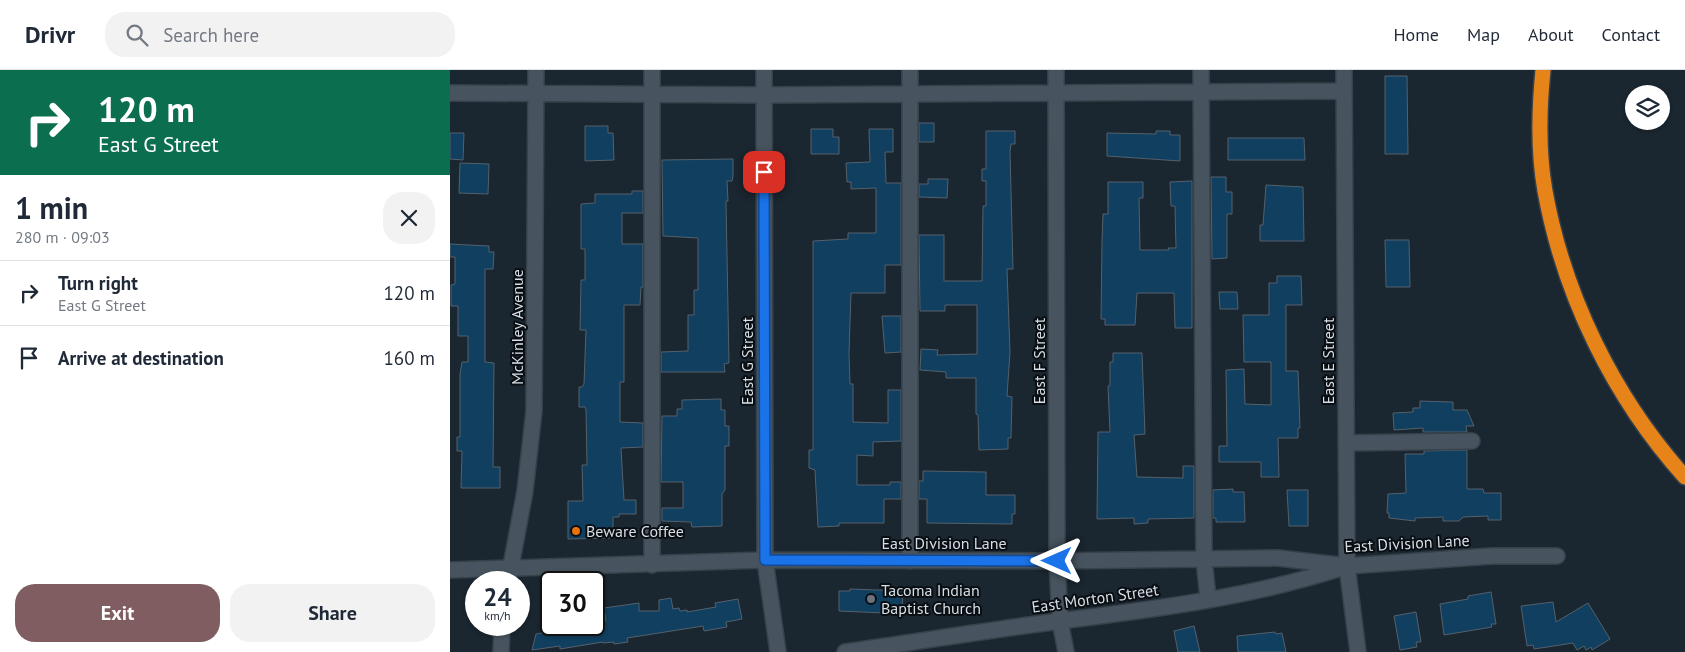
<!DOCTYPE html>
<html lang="en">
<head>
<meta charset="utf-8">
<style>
  body { margin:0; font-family:"PT Sans",sans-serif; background:#f2f2f3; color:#1f2937; height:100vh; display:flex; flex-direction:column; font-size:19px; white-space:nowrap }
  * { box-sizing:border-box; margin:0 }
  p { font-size:16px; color:#747a83 }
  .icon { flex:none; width:28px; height:28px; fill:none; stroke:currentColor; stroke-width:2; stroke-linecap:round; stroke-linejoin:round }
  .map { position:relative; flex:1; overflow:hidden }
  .drawer { display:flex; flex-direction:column; background:#fff; width:450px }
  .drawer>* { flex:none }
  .banner { background:#0b6e4f; color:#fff; overflow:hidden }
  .tools { position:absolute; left:1175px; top:15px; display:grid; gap:10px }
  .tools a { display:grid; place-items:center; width:45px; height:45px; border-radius:50%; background:#fff; box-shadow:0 1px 4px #0004; font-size:25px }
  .speed { position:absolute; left:15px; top:501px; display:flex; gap:10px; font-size:25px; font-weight:700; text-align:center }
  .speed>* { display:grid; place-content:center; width:65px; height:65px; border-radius:50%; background:#fff; box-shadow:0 1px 4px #0004; line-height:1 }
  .speed small { font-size:12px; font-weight:400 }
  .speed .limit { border:2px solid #111; border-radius:8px; background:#fff; color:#111 }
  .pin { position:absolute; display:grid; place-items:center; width:42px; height:42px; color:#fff; margin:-21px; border-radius:10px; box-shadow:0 2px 8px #0006 }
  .me { position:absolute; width:55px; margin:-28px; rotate:270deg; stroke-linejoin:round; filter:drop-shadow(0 0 4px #0008) }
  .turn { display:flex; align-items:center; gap:18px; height:105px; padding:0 15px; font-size:22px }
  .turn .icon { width:65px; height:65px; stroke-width:2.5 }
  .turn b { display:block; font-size:35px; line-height:42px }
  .round { display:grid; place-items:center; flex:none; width:52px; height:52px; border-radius:20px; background:#f2f2f3 }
  .summary { display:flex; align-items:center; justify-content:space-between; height:85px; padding:0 15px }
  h1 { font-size:30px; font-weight:700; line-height:38px }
  .cta { display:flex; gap:10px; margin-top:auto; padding:10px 15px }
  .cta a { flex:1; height:58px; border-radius:20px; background:#7f5d60; color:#fff; font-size:20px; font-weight:700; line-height:58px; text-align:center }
  .cta a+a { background:#f2f2f3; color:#1f2937 }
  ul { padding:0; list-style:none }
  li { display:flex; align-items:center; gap:15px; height:65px; padding:0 15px; border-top:1px solid #e0e1e3 }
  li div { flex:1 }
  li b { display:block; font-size:19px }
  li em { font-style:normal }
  header { display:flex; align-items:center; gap:30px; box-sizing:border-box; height:70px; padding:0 25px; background:#fff; border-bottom:1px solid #e0e1e3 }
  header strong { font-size:24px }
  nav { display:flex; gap:28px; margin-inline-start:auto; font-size:18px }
  .search { width:350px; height:45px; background:#f2f2f3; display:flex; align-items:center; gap:12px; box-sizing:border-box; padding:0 18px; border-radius:20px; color:#747a83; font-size:19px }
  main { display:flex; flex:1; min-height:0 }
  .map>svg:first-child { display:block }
</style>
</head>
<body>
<header>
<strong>Drivr</strong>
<div class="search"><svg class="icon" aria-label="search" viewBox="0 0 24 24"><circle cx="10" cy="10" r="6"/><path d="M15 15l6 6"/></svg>Search here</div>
<nav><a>Home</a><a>Map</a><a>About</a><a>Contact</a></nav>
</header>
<main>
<section class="drawer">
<div class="banner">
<div class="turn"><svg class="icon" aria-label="right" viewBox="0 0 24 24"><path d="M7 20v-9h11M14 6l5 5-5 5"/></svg><div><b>120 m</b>East G Street</div></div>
</div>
<div class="summary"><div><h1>1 min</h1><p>280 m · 09:03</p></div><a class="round"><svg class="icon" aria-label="close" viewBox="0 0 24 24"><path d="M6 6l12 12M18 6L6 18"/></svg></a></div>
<ul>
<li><svg class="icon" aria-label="right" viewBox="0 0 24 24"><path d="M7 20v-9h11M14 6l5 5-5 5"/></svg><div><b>Turn right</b><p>East G Street</p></div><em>120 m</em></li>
<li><svg class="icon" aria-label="arrive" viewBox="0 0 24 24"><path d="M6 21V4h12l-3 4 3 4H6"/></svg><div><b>Arrive at destination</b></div><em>160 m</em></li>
</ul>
<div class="cta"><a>Exit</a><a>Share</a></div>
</section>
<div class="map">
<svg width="1235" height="582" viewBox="0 0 1235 582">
  <rect width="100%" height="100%" fill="#1a2630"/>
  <path fill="#103f60" stroke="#54616c" d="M935,6H957L958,84H935Z
    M469,53H484V72H469Z
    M135,56H158V63H163L164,90L135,91Z
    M361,59H383V67H389V84H361Z
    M419,59H443V82H435L436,113H451V195H435V223H401L399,283L400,314H403V352L438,353V320H451V371L423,372V386L407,385V415H440V412H451V429H434V453H389V456L368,457L365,400L359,398V380H363V171L398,169V163H426V118L401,119V112H397L396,93L420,92Z
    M536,61H565V74H561L560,82L563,199H557L560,282L557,326L562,327L561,368H558V379L529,380L528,345L526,344V308H496V302L470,300L471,279L488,280L487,285L527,284V235H495V241H470L469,165H494V211H532L533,136H536V111H532V99H536Z
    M706,61H720V65H730V91L657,86V63L706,64Z
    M0,63H14L13,90L0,89Z
    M778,68H854L855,90H778Z
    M283,89V106L282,111H277L278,131H276L279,293L274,294L275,302H211V282L238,281V245H244V220H248V168L213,166L212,90Z
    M10,93L39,94L38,124L9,123Z
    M761,107H776V122H782V144H777V188L762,189Z
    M478,109H498L497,128L469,127V114H478Z
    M742,111V258H725L724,223H687L685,255H655V249H651L652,172L653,144H658V112H693V128H689L690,180H719L718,178H726L725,136H721L720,112Z
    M816,115L853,117L854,171H810V155H813Z
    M182,121H193V143H172V174H193V217H191L190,235H174V312H170V352L193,353V377L171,378L174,430H186V444H169V447H163V468L118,469V431H133L132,395H137L136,340L135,337H129V317H132L134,314L136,260H130L131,210H135V179H131V134L145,133V124H182Z
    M935,170H959L960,217H936Z
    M0,174L39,176V182H44L43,199H35V292L44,293L43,397H50V418H11L12,381H7V367H10V304L12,292H18V266H8V236H1V215L5,214V187H0Z
    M827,206H851L852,235H836V301H848L850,358H848V368H828L829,407H811V392H769V376H777L776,300L794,299L795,334L821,335V292H794L793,245H819V213H827Z
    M769,222H787L788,239H770Z
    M432,246H451V282L435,283Z
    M663,283H692L695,364L684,365L687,407L733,408V396H744V448L698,449V453L684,454V448L647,449L648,362H660L658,316H660V292H663Z
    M271,329V340H275V356H279V376H275V420L272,424V456L242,457L241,452L212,451V438H233V412H211L212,346H227V339H232V330Z
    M970,331L1003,332V340H1017L1024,356H1016L1017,362H973V358L944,360L943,343L963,342V338H970Z
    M1017,380V419H1033L1034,423H1051V450H1038V446L1013,447L1009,451H993V447L965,448V451L939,448V443H937L938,424L956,423L955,384H974V381Z
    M473,401L536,402V425H565V444H562V454L477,453V429H469V411H473Z
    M783,419V422H794L795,452H766V448H763V420Z
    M837,420H858V456H839Z
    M400,519L453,521L452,541H435V543L389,541V521H400Z
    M1041,522L1046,554H1041L1042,557L994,565L990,534L1018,529V526Z
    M221,528L223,539L229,538L230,541L237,540V542L266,537L265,533L288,529L292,549L276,552L277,557L254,561L253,556L177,568L178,572L164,574V572L153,573V572L110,579V576L82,580L86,564L108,560L107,555H151L150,553L156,551L154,538L189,533V541H209V530Z
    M1103,532L1106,552L1138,533L1160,569L1142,580L1141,577L1136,580L1134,576L1127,580L1123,573L1084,579L1083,575L1077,576L1071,536Z
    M966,542L971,572H966L967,577L950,580L944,546Z
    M744,556L750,582H728L724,561Z
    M825,562L826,564L832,563L836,582H788L787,566Z"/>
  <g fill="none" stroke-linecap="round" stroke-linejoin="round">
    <defs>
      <path id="minor" d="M314,0L315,490L328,582
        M606,0L607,491L610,551L616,582
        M751,0L754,489L758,528
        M894,0L897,496L908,582
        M0,23L314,25L894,21
        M896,373L1022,371
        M460,491V0
        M202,495V0
        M0,500L315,490L607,491L828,488L897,496L1042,486H1107
        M58,512L75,421L84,341L86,0
        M51,582L52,555
        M395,582C467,572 538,560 610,551C705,539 803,527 894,497"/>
      <path id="highway" d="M1093,0C1089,40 1088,82 1095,121C1114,226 1164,328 1235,407"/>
    </defs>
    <use href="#minor" stroke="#374149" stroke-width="18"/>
    <use href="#highway" stroke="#374149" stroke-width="18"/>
    <use href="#minor" stroke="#47545f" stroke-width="15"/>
    <use href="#highway" stroke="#e6841a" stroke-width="15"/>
  </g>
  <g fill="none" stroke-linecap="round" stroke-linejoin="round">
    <defs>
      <path id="route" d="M314,102L315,490L607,491"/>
    </defs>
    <use href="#route" stroke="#114b97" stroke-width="12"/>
    <use href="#route" stroke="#1a73e8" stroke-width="9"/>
  </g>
  <circle fill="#e8710a" stroke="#090e13" stroke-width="2" cx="126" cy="461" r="5"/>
  <circle fill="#6b7280" stroke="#090e13" stroke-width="2" cx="421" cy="529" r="5"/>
  <g text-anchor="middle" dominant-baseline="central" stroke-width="4" stroke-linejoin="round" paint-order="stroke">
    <g font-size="16" fill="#d7dee5" stroke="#090e13">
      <text transform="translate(67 257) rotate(-90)">McKinley Avenue</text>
      <text transform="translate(297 291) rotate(-90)">East G Street</text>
      <text transform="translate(589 291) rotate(-90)">East F Street</text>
      <text transform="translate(878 291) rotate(-90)">East E Street</text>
      <text x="494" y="473">East Division Lane</text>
      <text transform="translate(957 473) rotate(-3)">East Division Lane</text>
      <text transform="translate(645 528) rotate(-8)">East Morton Street</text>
    </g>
    <g font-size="16" fill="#d7dee5" stroke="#090e13" text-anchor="start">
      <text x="136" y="461">Beware Coffee</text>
      <text x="431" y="520">Tacoma Indian<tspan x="431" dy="18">Baptist Church</tspan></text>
    </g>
  </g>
</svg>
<div class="tools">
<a><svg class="icon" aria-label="layers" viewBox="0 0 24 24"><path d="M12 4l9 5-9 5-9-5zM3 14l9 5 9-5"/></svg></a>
</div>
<div class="speed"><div>24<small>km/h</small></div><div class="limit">30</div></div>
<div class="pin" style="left:314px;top:102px;background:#d93025"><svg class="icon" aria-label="arrive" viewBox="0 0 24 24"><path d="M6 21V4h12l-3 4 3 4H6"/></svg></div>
<svg class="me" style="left:607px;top:491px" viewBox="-20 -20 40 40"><path d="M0-17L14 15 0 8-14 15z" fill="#1a73e8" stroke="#fff" stroke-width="4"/></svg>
</div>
</main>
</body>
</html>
